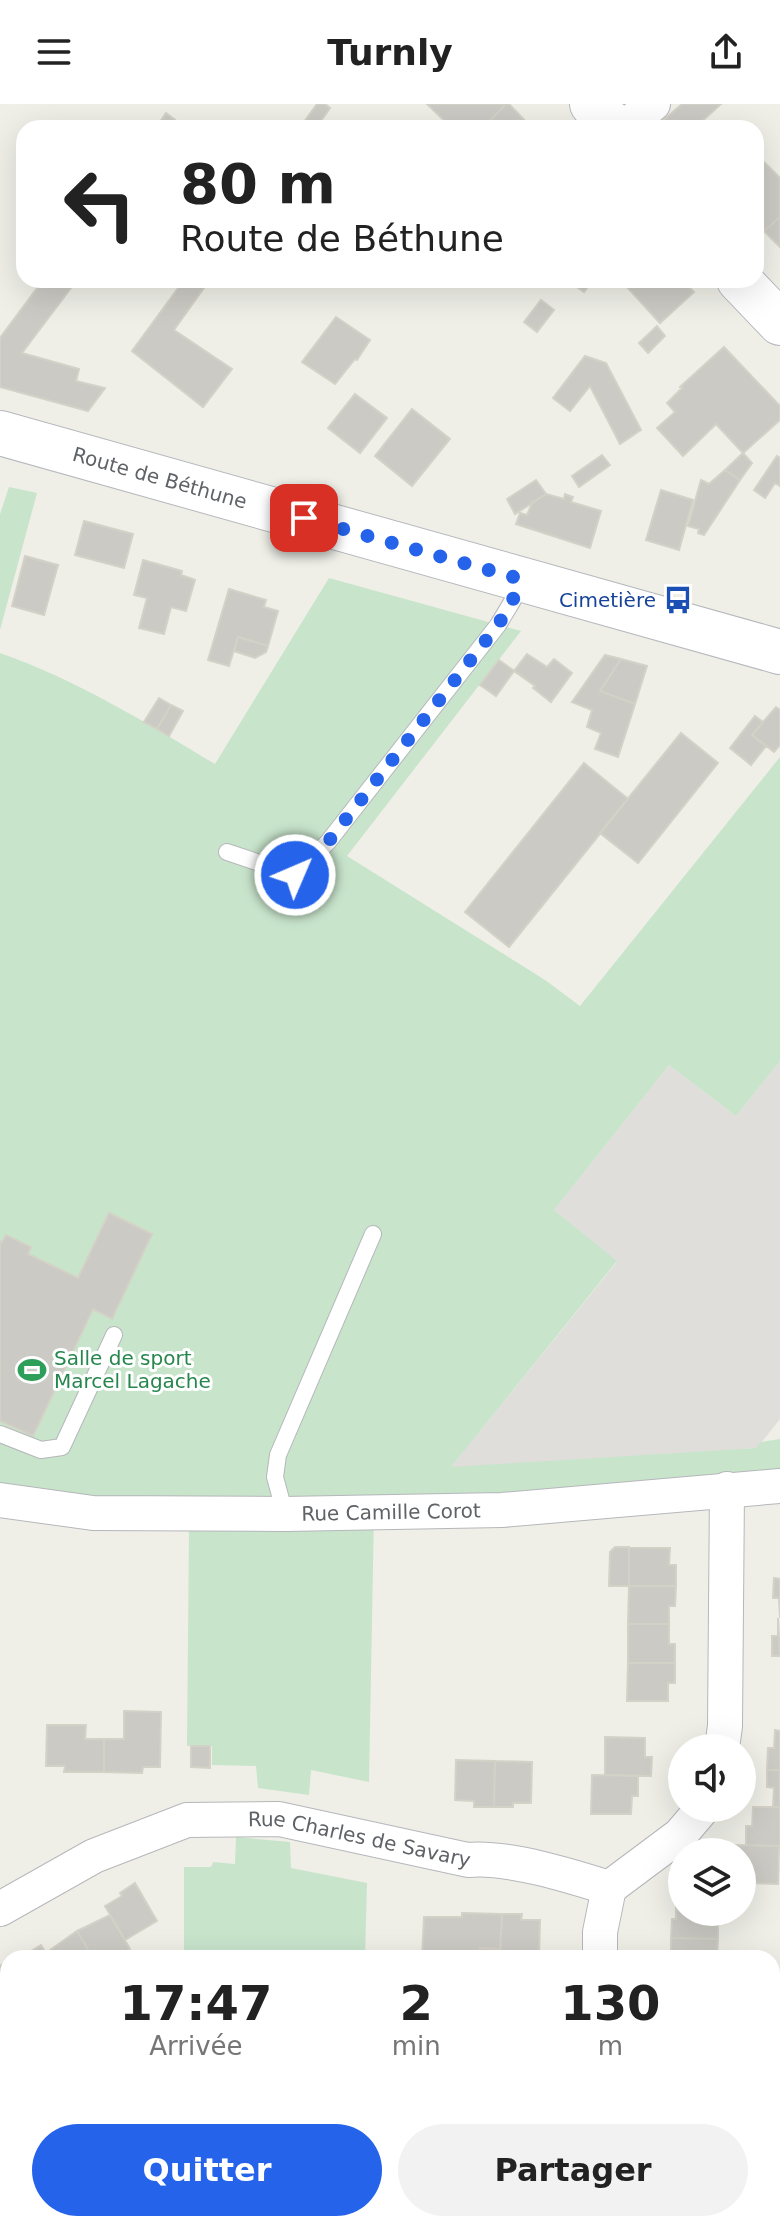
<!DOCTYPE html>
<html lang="fr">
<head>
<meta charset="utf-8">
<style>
  body { margin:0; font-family:"DejaVu Sans",sans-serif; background:#f2f2f2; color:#222; height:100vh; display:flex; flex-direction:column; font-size:30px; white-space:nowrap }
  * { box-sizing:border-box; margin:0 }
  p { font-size:26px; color:#767676 }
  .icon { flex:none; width:44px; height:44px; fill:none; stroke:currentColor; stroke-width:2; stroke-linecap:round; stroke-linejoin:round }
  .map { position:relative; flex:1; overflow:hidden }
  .sheet { position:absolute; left:0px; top:1846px; width:780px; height:282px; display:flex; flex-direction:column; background:#fff; border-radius:24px 24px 0 0; box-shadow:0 8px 32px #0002 }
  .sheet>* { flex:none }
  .hud { position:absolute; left:16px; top:16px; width:748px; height:168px; border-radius:24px; box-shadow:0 8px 32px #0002; background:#fff; color:#222; overflow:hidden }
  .controls { position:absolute; left:668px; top:1630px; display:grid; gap:16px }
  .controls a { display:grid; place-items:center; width:88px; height:88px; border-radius:50%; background:#fff; box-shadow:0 8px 32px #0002; font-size:40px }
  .pin { position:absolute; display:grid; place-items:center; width:68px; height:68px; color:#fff; margin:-34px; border-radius:16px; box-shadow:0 4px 12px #0006 }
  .me { position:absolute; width:88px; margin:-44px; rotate:45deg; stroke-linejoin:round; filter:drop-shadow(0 0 6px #0008) }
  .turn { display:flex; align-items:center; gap:28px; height:168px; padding:0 32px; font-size:36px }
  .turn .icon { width:104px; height:104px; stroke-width:2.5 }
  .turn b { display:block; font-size:56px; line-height:68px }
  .eta { display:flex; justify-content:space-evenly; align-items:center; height:136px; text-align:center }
  .eta b { font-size:48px; font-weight:700; line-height:56px }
  .action { display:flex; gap:16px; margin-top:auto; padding:16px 32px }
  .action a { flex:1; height:92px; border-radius:48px; background:#2563eb; color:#fff; font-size:32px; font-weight:700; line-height:92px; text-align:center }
  .action a+a { background:#f2f2f2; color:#222 }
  header { display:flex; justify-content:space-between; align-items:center; height:104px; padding:0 32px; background:#fff; font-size:36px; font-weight:700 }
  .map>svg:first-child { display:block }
</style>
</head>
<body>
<header><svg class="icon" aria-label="menu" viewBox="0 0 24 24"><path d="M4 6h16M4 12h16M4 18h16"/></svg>Turnly<svg class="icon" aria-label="share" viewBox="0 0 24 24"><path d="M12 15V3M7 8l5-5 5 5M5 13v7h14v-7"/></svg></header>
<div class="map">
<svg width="780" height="2127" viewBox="0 0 780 2127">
  <rect width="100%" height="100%" fill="#efefe8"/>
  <path fill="#dfdeda" d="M780,957V1315L757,1344L450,1364L617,1158L554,1106L669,961L736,1012Z"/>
  <path fill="#c8e4cb" d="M9,383L37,389L0,526V410Z
    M329,474L521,527L347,752L545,876L580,902L780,653V957L736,1012L669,961L554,1106L617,1157L451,1363L756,1344L761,1338L780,1335V1382L374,1408L369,1678L311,1666L309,1691L258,1684L256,1662L212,1661V1642H187L189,1429L187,1411L0,1396V549C77,576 145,618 215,660Z
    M236,1733L290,1738L291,1764L367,1779L365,1854H184V1763H211L213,1758L235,1760Z
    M182,2120H362V2127H125V2121L182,2122Z"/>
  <path fill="#cbcac4" stroke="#d4d1c7" stroke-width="2" d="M317,0H325L330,4L316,24H312L304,18Z
    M427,0H506L483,24H452Z
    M506,0H509L532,24H483Z
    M682,0H721L699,20L704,24H663L659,20Z
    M166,9L186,24H156Z
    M763,57L780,74V113L764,127L756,118V64Z
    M780,113V143L764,127Z
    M43,176H77L22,249L79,265L76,277L105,284L88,307L0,283V234Z
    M184,176L209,177L174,226L232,265L203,303L132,247Z
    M577,176H593L584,188L577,183L580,179Z
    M635,176H682L694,188L660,219L627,183Z
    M541,196L554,206L537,228L524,218Z
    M336,213L370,236L357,256L355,255L335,280L302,258Z
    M657,222L665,232L648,249L639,239Z
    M724,243L780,302V316L743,349L716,320L683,352L657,324L675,308L667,299L682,284L680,283Z
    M585,252L606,259L641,326L620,340L590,282L570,307L553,294Z
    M355,290L387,314L360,349L328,324Z
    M412,305L450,335L412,382L375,352Z
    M743,349L752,359L740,376L725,366Z
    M602,351L610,361L579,383L572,372Z
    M777,352L780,354V382L775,379L765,394L754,386Z
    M725,366L740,376L704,431L698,429L699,425L688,422L701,376L709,380Z
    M536,376L546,390L515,410L507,395Z
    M661,386L693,396L679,446L646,436Z
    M546,390L564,395L565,390L573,393L571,398L601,407L590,444L516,420L520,409L527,411L532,399Z
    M84,417L133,430L124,464L75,451Z
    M25,452L58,461L44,511L12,502Z
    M143,456L182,467L181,471L195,476L186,507L171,503L164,530L139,524L147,494L134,491Z
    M229,485L266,496L264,503L278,507L268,542L238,533L229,562L208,556Z
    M238,533L268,542L266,548L255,554L234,547Z
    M527,550L547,563L554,555L572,569L551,598L533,584L535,582L514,567Z
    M605,551L621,555L600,587L635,600L618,653L595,645L601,629L587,623L592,606L572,598Z
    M621,555L647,562L635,600L600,587Z
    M499,556L514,567L496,592L480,581Z
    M159,594L171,601L157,625L144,618Z
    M171,601L183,607L169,632L157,625Z
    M776,603L780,606V641L774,648L752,631Z
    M755,612L763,618L752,631L766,642L751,661L730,644Z
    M681,629L718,659L638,759L600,729Z
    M584,659L628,695L509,843L465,808Z
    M109,1109L152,1130L112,1215L93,1205L33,1332L0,1317V1137L2,1138L6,1131L31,1143L28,1150L78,1174Z
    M615,1443H629V1482H609L610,1448Z
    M629,1443L670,1444L669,1461H676V1482H629Z
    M774,1474L780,1475V1514L779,1494H773Z
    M629,1482H676L675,1502H669V1520H628Z
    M778,1514L780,1552H772V1532H778Z
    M628,1520H669V1540H675V1559H628Z
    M628,1559H675V1579H668V1597H627Z
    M124,1607L161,1608L160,1663H143L142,1669L104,1668V1635H124Z
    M47,1621H86L85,1635H104V1668H64L65,1662H46Z
    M775,1626L780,1627V1666H767L768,1644H774Z
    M605,1633L645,1634V1653H652L651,1672L605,1671Z
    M191,1642H210V1664L191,1663Z
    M456,1656L495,1657L494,1703H474V1697L455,1696Z
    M495,1657L532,1658L531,1699H513V1703H494Z
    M767,1666H780V1703H773L774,1684L767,1683Z
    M592,1671L638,1672V1692H632L631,1710H591Z
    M753,1703H780V1742L746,1741V1722H752Z
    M733,1741L779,1742L778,1780L742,1779V1748H733Z
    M135,1779L157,1817L125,1836L105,1802L122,1792L120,1789Z
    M676,1796H682V1808H718V1835L671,1834L672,1815H676Z
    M462,1809L502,1810L500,1845L480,1844V1854H422L424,1813H462Z
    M502,1810H522L521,1816H540L539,1854H500Z
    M110,1811L130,1845L114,1854H93L77,1827Z
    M77,1827L93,1854H49L46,1849Z
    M671,1834L718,1835L717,1854H671Z
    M41,1841L49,1854H13L25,1847L26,1850Z
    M480,1844L500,1845V1854H480Z
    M7,1858L8,1907L0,1912V1862Z
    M492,2120H550L557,2122V2127H491Z
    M648,2120L695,2121V2127H648Z
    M695,2121L715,2122V2127H695Z"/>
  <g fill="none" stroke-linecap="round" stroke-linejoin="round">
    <defs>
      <path id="lane" d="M227,748L295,771L328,738L498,521L513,496L516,476
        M0,1330L41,1346L62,1343L114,1231
        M285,1410L275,1373L278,1351L373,1130"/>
      <g id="street">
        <path d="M624,24L653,0"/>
        <path id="s1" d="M0,1396L93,1409L285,1410L502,1406L780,1382"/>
        <path d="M722,1644L725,1622L727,1385"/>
        <path id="s2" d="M0,1805L94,1752L187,1716L279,1715L468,1756C507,1752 571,1772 609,1784L680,1731L703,1704"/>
        <path d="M600,1854V1828L609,1784"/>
        <path d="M89,2127L93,2124"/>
        <path d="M605,2127V2120"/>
      </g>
      <g id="secondary">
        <path d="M592,0L615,24"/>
        <path d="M739,176L780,219"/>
        <path id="s3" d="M0,329L780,548"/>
      </g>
    </defs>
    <use href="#lane" stroke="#b5b7bb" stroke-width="18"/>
    <use href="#street" stroke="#b5b7bb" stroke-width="36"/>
    <use href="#secondary" stroke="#b6b9bd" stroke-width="46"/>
    <use href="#lane" stroke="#fff" stroke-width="16"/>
    <use href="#street" stroke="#fff" stroke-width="34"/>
    <use href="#secondary" stroke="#fff" stroke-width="44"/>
  </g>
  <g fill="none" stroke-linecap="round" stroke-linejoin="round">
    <path stroke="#2563eb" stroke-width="14" stroke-dasharray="0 25.2" d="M295,771L328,738L498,521L513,496L517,474L304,414"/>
  </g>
  <defs>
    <symbol id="bus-bare" viewBox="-9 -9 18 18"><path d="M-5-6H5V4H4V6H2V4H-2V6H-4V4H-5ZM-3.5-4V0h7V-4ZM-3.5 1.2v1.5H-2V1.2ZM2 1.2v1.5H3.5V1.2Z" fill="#1a4fb4" stroke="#fff" stroke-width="2.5" paint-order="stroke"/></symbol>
    <symbol id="stadium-bare" viewBox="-9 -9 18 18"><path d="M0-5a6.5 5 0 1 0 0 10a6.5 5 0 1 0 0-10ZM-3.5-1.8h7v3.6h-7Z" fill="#2e9e5b" stroke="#fff" stroke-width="2.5" paint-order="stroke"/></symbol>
  </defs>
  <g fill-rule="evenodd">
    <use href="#bus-bare" x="658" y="476" width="40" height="40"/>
    <use href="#stadium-bare" x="12" y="1246" width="40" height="40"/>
  </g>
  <g text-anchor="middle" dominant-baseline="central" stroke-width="6" stroke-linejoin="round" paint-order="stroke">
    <g font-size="20" fill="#5f6266" stroke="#fff">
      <text stroke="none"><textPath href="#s3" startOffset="166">Route de Béthune</textPath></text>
      <text stroke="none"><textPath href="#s1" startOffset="392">Rue Camille Corot</textPath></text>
      <text stroke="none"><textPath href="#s2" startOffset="382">Rue Charles de Savary</textPath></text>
    </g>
    <g font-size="20" fill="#164399" stroke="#fff" text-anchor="end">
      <text x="656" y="496">Cimetière</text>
    </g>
    <g font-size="20" fill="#27864d" stroke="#fff" text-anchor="start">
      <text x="54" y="1254">Salle de sport<tspan x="54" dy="23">Marcel Lagache</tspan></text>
    </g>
  </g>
</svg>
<div class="controls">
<a><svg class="icon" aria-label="sound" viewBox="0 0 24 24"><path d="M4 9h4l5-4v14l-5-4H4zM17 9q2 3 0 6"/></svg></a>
<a><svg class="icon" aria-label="layers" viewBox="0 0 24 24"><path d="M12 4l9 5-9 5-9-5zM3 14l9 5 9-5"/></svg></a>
</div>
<div class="pin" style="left:304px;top:414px;background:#d93025"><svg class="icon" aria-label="arrive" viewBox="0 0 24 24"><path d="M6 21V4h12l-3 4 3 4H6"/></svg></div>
<svg class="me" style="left:295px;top:771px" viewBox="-20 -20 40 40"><circle r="17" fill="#2563eb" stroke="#fff" stroke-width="3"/><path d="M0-11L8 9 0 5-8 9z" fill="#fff"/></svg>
<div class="hud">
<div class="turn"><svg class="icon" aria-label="left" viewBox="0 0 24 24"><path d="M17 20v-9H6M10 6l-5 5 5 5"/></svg><div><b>80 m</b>Route de Béthune</div></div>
</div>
<section class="sheet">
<div class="eta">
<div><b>17:47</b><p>Arrivée</p></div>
<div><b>2</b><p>min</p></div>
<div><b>130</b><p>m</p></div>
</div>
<div class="action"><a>Quitter</a><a>Partager</a></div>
</section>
</div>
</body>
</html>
